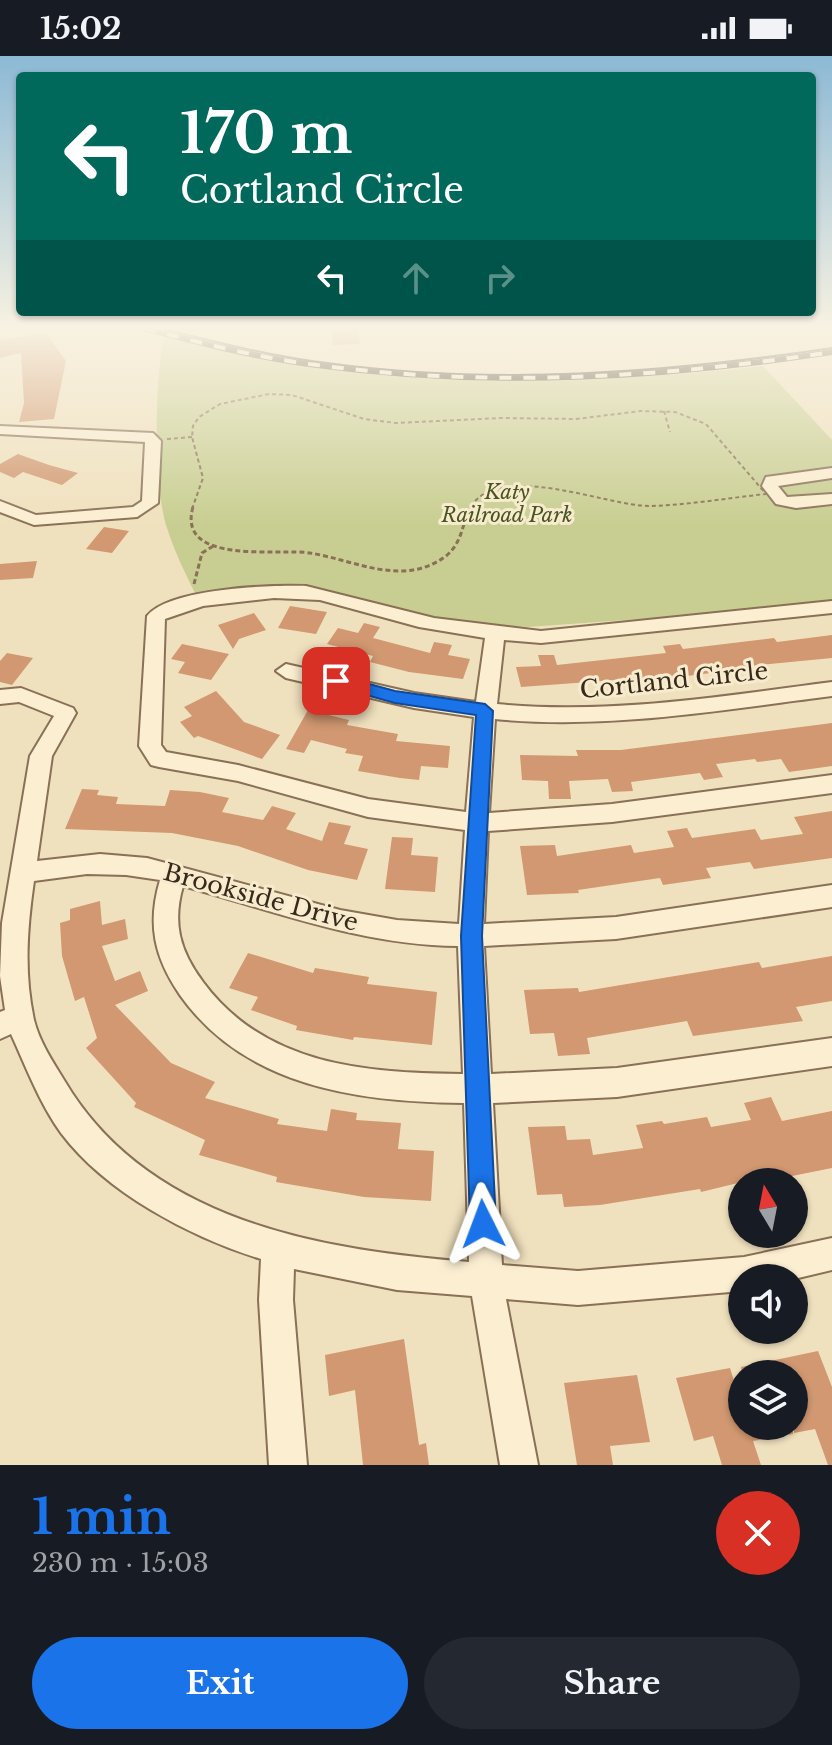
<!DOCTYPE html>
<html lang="en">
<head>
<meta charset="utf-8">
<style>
  body { margin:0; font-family:"Libre Baskerville",serif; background:#242831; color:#f1f3f6; height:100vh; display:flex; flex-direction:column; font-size:30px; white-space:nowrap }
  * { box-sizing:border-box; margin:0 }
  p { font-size:26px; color:#9ea1a6 }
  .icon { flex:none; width:44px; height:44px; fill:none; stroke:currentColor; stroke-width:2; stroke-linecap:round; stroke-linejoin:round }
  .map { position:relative; height:1409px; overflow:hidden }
  .details { display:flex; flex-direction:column; background:#171b24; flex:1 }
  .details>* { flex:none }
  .banner { position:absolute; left:16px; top:16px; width:800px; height:244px; border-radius:8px; box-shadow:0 2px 6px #0004; background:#00695c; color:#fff; overflow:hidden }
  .needle { width:52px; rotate:350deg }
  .controls { position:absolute; left:728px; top:1112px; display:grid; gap:16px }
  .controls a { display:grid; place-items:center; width:80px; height:80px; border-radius:50%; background:#171b24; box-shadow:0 2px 6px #0004; font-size:40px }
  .pin { position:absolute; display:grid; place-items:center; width:68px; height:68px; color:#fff; margin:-34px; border-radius:16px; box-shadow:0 4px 12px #0006 }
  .me { position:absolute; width:88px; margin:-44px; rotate:357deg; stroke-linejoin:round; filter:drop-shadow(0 0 6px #0008) }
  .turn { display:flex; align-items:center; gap:28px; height:168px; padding:0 32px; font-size:36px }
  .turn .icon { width:104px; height:104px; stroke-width:2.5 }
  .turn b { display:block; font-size:56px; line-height:68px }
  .lanes { display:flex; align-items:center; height:76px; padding:0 32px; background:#0003; justify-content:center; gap:40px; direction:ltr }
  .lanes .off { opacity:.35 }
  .round { display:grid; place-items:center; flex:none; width:84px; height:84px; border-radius:42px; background:#242831 }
  .summary { display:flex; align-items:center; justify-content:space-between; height:136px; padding:0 32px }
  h1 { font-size:48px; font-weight:700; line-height:60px; color:#1a73e8 }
  .action { display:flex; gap:16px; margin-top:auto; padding:16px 32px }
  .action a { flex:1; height:92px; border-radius:48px; background:#1a73e8; color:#fff; font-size:32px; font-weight:700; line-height:92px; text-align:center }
  .action a+a { background:#242831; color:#f1f3f6 }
  .status { display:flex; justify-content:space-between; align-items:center; height:56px; padding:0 40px; background:#171b24; direction:ltr }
  .status svg { height:22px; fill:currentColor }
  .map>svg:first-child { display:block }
</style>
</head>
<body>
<div class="status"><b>15:02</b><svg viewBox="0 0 49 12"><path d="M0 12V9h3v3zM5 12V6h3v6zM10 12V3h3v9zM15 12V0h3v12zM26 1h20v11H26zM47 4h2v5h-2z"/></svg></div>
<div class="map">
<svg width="832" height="1409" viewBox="0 0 832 1409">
  <rect width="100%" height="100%" fill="#f0e1be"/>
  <path fill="#c8ce91" d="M164,279C366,331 557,333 763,310L832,384V546L769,554L528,571L469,568L418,562L352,540L295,532L195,537C184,515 173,492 166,469C153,425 155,324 164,279Z"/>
  <path fill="#d19871" d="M331,272H357L360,288L333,289Z
    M46,277L66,305L54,363L19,366L24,347L21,297L0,302V284Z
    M18,398L49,409L78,417L62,429L23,416L14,422L0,416V408Z
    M104,471L129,475L112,497L86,493Z
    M37,505L33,522L0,524V508Z
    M290,550L327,556L316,578L278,572Z
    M254,557L266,574L239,583L233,593L218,569Z
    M364,567L380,571L373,582L430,597L434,586L452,589L448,599L470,603L463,623L409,616L370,606L373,600L327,588L338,572L358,577Z
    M832,579V602L717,613L719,616L631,627L630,623L521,631L516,611L541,610L538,599H554L557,609L666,597L663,590L680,588L683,593L774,582L777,586Z
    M182,588L229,598L211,624L178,617L185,606L171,603Z
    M7,597L33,602L12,629L0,626V605Z
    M216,635L244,666L280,679L262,703L198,680L194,682L180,666L192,660L184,651Z
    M308,654L349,664L347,669L398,678L396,685L450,690L448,712L421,710L419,724L400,722L358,715L363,700L345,697L347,693L311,684L304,697L286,693Z
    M832,667V710L789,716L781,703L757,706L755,703L716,708L723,721L704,724L700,717L631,726L633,735L612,736L608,723L569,725L571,743H549L548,725L522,724L520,699L578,700L576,694H621Z
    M82,733L99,734L97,739L118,741L116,748L165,750L170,734L200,736L229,742L222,756L263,764L272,750L296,757L286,773L322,785L329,766L351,770L344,788L368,793L357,824L308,814L238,790L172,777L65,773Z
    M832,755V802L754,813L750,806L706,812L711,822L663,829L660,822L578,834L579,837L527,839L520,790L555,789L557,800L631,789L634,797L674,791L667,775L687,772L692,782L755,773L761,784L803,778L794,761Z
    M392,781L413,782L411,799L438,801L435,836L385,833Z
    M100,845L102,869L125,863L128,883L102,890L115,925L140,915L148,935L115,949L171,1007L215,1026L205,1042L279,1063L277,1068L327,1075L331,1053L357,1057L356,1064L401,1067L398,1093L434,1095L431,1145L364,1141L276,1126L277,1121L199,1099L205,1084L134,1051L136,1047L86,992L97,982L84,941L75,945L62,900L60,867L70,864V853Z
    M248,897L313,917L315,912L369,921L367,928L437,936L432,989L354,981L353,984L296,974L297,970L251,954L258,941L229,932Z
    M832,900V945L796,951L803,965L693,980L687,965L587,982L590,998L558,1000L554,977L530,978L524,934L578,932L579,936L759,906L762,912Z
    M771,1041L782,1065L832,1055V1112L777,1123L742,1126L701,1136L700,1133L600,1149L564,1151L562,1138L537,1139L528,1071L565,1070L567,1084L590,1083L593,1099L643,1092L636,1069L662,1065L664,1068L707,1061L711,1071L751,1064L744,1047Z
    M404,1283L419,1389L426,1387L429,1409H363L355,1334L329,1340L325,1299Z
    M818,1295L832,1331V1409H828L815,1373L794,1377V1318H742L741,1311Z
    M730,1312L742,1350V1370H793V1378L753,1385L761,1409H722L713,1380L694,1385L676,1322Z
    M637,1319L650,1386L610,1390L613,1409H577L564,1327Z"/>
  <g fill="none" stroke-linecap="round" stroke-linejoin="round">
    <defs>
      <path id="minor" d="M0,370L153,377L161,385L158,447L137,461L34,469L0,456V445L36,459L133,451L142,445L145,386L0,378Z
        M832,412V422L778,430L787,441L832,438V448L796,452L776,448L762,430L766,421Z
        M306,530L434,562L541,575L832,545V557L541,587L504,584L497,648C608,659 722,640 832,626V640C721,654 607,674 495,663L489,757L612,748L832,719V737L612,766L488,775L484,868L616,861L832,829V851L616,883L484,890L491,1018L617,1012L832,982V1010L617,1041L493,1047L502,1209L578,1215L744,1201L832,1182V1214L794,1223L742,1222V1235L578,1249L506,1243L538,1409H500L472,1240L397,1234L294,1213L293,1244L307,1409H269L259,1244L261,1203C192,1182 106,1137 61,1077C40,1048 26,1011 11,978L0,983V956L5,954L0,920L2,867L30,700L54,660L19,646L0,648V634L21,632L73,652L76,657L52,700L37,805L100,798L147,802L340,854L397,864L459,868L465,774L368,761L238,725L159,711L151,709L139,690L147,560C169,532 271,529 306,530ZM274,542L320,544L419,571L485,582L476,646L414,637L286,608L276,615L286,622L414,652L474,661L466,756L368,743L238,709L166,696L161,689L165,563L203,550ZM87,818L126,819L160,824C147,868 154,901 180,939C245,1031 358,1046 464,1047L469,1206C319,1194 147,1165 64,1024C53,1006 39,985 34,964C24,918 27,873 34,825ZM183,830C275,855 361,889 458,890L463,1018C366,1017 265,1010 203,926C180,895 172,868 183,830Z"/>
    </defs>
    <use href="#minor" stroke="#897056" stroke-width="4"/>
    <path stroke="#897056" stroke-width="2" stroke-dasharray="4 3" stroke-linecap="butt" d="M664,355L670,376
      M167,383L192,381
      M192,453L203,422L192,381L193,370L199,361L220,348L269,338L292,339L364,363L396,367L501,362L576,363L641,355L675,356L706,368L766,438C727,442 689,449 650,450C605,450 498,403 469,453"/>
    <path stroke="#897056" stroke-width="3" stroke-dasharray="5 3" stroke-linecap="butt" d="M193,451C176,510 280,492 310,497C355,504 403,532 446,500C462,487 462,469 470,451
      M194,528L202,497L215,489"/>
    <use href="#minor" fill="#fbeed1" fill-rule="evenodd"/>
    <path stroke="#38291b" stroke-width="2" d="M160,272C215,286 271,300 327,307C496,330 664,317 832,292"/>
    <defs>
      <path id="rail" d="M144,272C201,287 258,302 317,309C490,332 660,322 832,296"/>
    </defs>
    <use href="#rail" stroke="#38291b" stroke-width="6"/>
    <use href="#rail" stroke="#f7ebce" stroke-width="4" stroke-dasharray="12" stroke-linecap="butt"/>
  </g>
  <linearGradient id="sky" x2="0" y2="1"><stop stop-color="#8cb9d5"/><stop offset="0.58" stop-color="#f8f2e2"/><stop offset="1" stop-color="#f8f2e2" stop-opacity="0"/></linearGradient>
  <rect width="832" height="469" fill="url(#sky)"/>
  <path fill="#1a73e8" stroke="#114b97" stroke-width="2" d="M336,619L395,635L485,648L493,655L482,880L496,1168L493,1177L483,1181L474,1177L470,1168L461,880L476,659L395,647L330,629L328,625Z"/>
  <g text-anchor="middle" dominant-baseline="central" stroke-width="6" stroke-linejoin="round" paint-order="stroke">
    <g font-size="20" font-style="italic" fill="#495521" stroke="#f7ebce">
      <text x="507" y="436">Katy<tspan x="507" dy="23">Railroad Park</tspan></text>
    </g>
    <g font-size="24" fill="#38291b" stroke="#f7ebce">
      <text transform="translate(674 624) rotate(-6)">Cortland Circle</text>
      <text transform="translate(261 841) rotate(15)">Brookside Drive</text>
    </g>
  </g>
</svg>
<div class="controls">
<a><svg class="needle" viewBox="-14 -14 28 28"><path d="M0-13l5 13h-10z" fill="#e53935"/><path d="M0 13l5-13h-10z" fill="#9ea1a6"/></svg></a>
<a><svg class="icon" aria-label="sound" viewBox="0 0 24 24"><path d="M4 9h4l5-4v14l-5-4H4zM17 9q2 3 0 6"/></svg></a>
<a><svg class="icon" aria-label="layers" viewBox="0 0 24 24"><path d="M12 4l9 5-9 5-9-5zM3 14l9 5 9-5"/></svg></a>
</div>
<div class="pin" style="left:336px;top:625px;background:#d93025"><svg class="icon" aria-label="arrive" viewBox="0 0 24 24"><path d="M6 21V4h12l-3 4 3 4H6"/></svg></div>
<svg class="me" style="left:483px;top:1168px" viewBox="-20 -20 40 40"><path d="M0-17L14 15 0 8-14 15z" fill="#1a73e8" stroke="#fff" stroke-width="4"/></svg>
<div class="banner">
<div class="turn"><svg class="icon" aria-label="left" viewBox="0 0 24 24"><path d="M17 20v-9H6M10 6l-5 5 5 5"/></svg><div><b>170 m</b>Cortland Circle</div></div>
<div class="lanes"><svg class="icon" aria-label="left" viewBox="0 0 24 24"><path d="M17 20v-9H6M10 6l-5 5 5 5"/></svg><svg class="icon off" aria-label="ahead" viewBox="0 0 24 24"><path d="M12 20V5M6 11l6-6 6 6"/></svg><svg class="icon off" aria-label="right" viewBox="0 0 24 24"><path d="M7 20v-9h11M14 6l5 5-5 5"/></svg></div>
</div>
</div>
<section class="details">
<div class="summary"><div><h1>1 min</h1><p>230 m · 15:03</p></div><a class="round" style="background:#d93025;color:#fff"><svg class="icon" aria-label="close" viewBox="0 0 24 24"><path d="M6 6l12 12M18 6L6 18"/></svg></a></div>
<div class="action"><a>Exit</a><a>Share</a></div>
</section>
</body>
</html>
